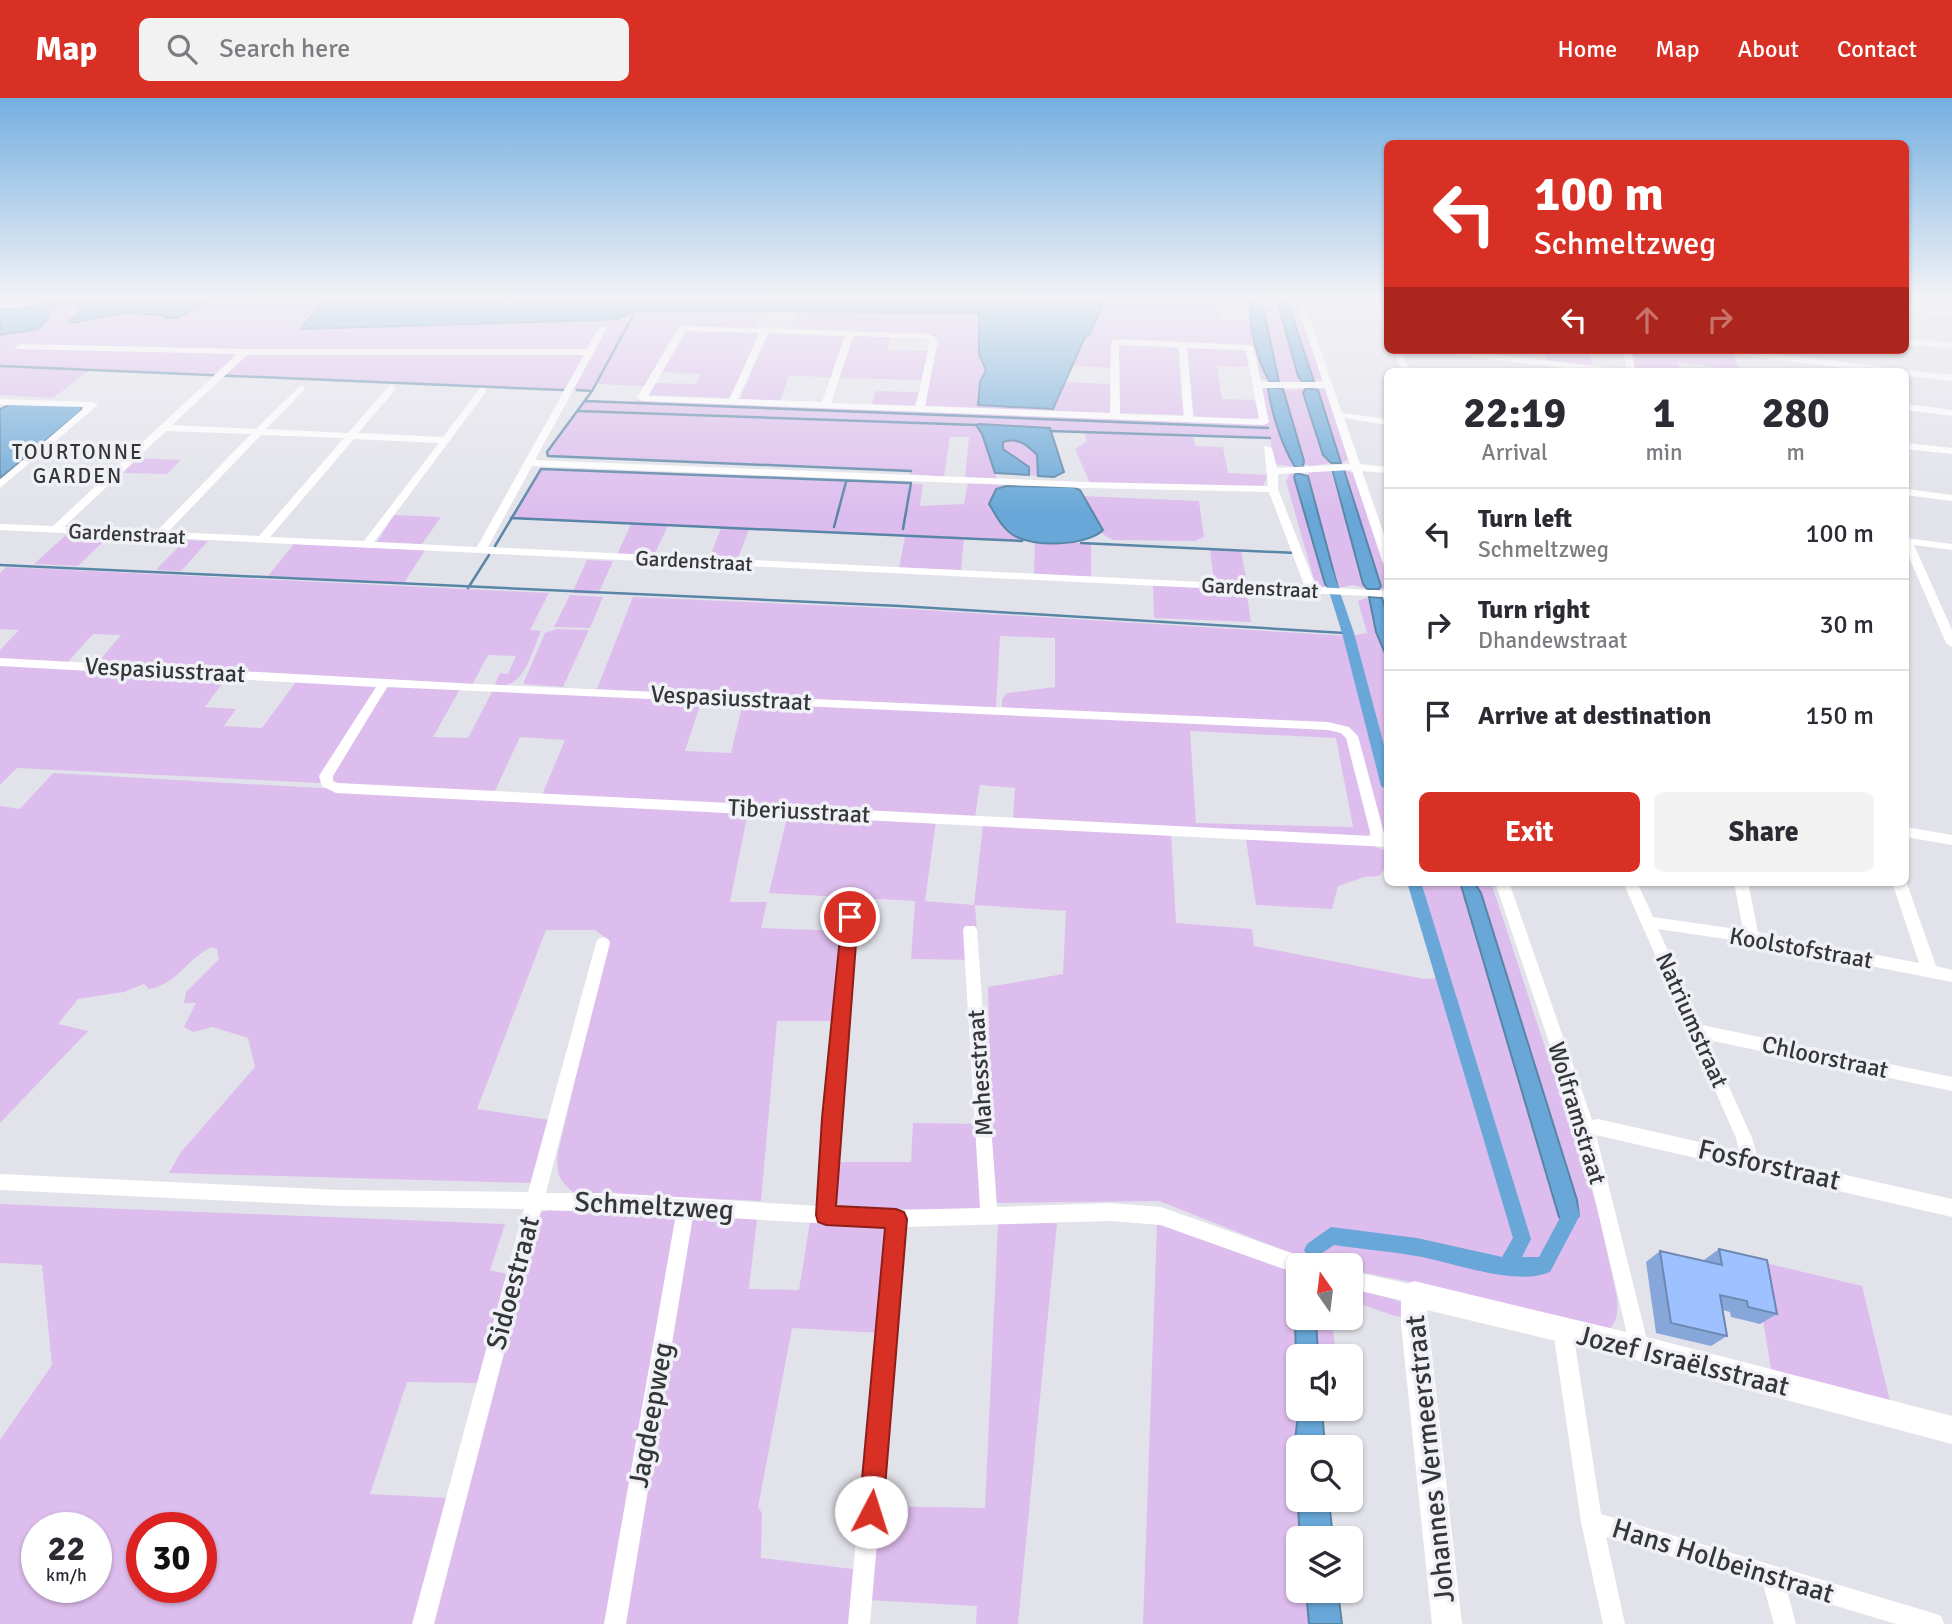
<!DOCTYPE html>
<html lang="en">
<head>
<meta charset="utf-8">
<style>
  body { margin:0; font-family:Signika,sans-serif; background:#f2f2f3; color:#2b2b33; height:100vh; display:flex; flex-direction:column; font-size:26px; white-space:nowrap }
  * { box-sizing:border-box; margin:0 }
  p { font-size:23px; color:#7c7c81 }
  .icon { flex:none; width:38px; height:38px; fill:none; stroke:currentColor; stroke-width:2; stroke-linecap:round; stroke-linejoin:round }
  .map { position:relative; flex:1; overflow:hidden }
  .drawer { position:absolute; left:1384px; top:270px; width:525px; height:518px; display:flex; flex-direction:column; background:#fff; border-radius:10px; box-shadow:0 2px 5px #0004 }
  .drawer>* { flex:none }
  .banner { position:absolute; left:1384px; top:42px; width:525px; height:214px; border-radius:10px; box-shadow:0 2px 5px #0004; background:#d93025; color:#fff; overflow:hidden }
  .needle { width:46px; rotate:346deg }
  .fabs { position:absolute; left:1286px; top:1155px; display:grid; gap:14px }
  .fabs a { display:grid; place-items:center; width:77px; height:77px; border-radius:10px; background:#fff; box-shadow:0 2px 5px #0004; font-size:35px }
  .speed { position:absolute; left:21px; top:1414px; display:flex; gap:14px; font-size:35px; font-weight:700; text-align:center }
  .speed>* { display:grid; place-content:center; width:91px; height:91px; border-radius:50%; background:#fff; box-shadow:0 2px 5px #0004; line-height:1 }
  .speed small { font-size:18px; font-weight:400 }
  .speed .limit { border:10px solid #d22; background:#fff; color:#111 }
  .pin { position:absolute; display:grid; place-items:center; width:60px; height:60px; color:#fff; margin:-30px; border:4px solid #fff; border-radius:50%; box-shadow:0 2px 7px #0007 }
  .me { position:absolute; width:77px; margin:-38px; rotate:5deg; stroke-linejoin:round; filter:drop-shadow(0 0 5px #0008) }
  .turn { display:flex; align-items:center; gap:24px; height:147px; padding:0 35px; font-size:32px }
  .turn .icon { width:91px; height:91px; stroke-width:2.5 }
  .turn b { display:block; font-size:49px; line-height:60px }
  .lanes { display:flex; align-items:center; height:66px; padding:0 35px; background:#0003; justify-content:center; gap:35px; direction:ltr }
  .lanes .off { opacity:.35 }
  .eta { display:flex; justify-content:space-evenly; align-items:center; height:119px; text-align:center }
  .eta b { font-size:42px; font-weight:800; line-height:49px }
  .cta { display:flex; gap:14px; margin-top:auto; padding:14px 35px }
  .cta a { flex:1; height:80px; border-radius:10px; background:#d93025; color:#fff; font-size:28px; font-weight:800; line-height:80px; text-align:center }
  .cta a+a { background:#f2f2f3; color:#2b2b33 }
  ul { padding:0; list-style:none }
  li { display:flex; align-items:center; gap:21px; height:91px; padding:0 35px; border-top:2px solid #e1e1e2 }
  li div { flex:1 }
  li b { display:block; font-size:26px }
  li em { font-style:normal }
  header { display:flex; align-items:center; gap:42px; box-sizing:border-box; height:98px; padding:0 35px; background:#d93025; color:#fff }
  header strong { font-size:33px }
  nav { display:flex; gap:38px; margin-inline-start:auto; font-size:24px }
  .search { width:490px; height:63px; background:#f2f2f3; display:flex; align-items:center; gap:18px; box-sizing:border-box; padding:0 24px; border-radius:10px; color:#7c7c81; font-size:26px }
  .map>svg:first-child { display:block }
</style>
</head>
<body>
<header>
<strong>Map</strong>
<div class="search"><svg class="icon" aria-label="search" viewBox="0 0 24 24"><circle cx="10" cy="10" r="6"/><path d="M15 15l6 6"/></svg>Search here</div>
<nav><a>Home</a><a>Map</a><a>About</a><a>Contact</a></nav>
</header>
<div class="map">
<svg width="1952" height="1526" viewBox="0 0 1952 1526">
  <rect width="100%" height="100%" fill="#e2e3ea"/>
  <path fill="#ddbded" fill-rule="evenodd" d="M1105,201H1216L1220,221L1248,222L1269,283L1260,280L1253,248L1112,243L1110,270L1070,267L1085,239L1090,236Z
    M1256,201L1277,202L1302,284H1279L1263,209Z
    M210,202H324L302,230L601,222L617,221L636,212L764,214L757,230L678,229L644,288L596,286L592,293L90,272L53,300L0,297V237L38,231L48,210L74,204L84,213L71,225C104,218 144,208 177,220Z
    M1285,202L1296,203L1322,282L1314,283Z
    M797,215H980L979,256L986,272L985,279L1053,311L1064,284L1112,286L1110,315L925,308L938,241L931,237L790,231Z
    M684,232L761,235L729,300L649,297L655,285L696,286L701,276L660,274Z
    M769,234L845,237L831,279L789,278L780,303L740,301Z
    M854,238H891L888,252L928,253L921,282L839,280Z
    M1124,247L1178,250L1183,317L1120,315L1118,249Z
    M1187,250L1246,253L1248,269L1217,268L1222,301L1255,302L1259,319L1254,322L1194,318Z
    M1545,252L1589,254L1593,269L1547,264Z
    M1631,252H1720L1733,256L1740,273L1678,264L1680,272L1653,269L1654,273H1636Z
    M1271,289L1268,292L1284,346L1295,369L1274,366L1270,340L1193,338L1195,348L1223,349L1228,375L1268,377L1263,388L1257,389L1090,385L1075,351L1087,343L1084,334L1050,333V330L976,328L982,336L997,381L965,380L969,339H950L944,379L910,376V373L548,358L547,354L585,303L634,305L636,302L1267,326L1262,291Z
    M1306,290L1303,292L1327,362L1331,365L1311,368L1303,366L1284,293Z
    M1316,290L1325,291L1348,362L1341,365Z
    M876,293L919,294L914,308L872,306Z
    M1007,342L1023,344L1037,357L1038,378L1029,377L1028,369L1003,351L1002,346Z
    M138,360L181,362L167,376L123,375Z
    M1330,370L1363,486L1367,491L1353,487L1338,490L1308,378L1309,374Z
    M541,371L923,386L920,408L964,406L968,385L1017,387L1006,388L1002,427L1022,443L964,440L961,472L899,470L905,438L749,431L737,463L709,461L721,430L668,428L653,459L617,457L631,426L511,420Z
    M1342,371L1353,375L1388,482L1386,490L1379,491L1381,488Z
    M1291,374L1296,375L1294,380L1328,489H1317L1315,485L1286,383Z
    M1083,398L1199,403L1204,439L1195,443L1113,442L1101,435L1103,432Z
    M394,417L441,419L422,446L377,444Z
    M67,436L109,438L78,468L34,466Z
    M185,442L208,443L181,473L156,472Z
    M1035,443L1091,445V479L1034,476Z
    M294,446L425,452L404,485L268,478Z
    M1210,451L1241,452L1247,485L1214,484Z
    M587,462L613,463L598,496L572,495Z
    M6,469L549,495L530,532L541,533C532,553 523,595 495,586L500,575L508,576L516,558L488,557L472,587L95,568L121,537L93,536L67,565L0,562V552L19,532L0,531V475Z
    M1153,487L1246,491L1251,524L1154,520Z
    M570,497L603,499L590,530L554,529Z
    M633,499L908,511L1349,538L1367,535L1358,503L1369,499L1376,534L1388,562V739L1383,736L1350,632L1002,609V601L1007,595L1055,589V540L1000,538L996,610L597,591Z
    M557,531L589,532L563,589L523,586L545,535Z
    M0,566L228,578L205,609L236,611L224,628L262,630L298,581L377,587L324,683L319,685L17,670L0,687Z
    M388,589L460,591L433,639L468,640L493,592L702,601L685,653L731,655L743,604L1332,631L1346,637L1371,732L1368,738L1013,722L1015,690L980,687L975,719L542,697L565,642L520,639L494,695L333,685L330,676ZM1190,633L1336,640L1353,729L1196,725Z
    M53,675L748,714L730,804H767L761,830L843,833L839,923H777L761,1103L573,1094C558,1082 556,1074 558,1055L602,865L610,843L595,832H546L477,1011L550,1022L531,1085L169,1075L181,1054L255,969L248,940L213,929L193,934L184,929L196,905H184L186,894L219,861L217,851L212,849C187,860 177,887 149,891L144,886L124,894L78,901L58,926L88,933L0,1025V708L20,711Z
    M788,715L936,723L925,803L974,807L983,726L1171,736L1176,825L1252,831L1254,848L1424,881L1443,880L1414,784H1460L1559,1119L1569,1129L1577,1102L1481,795L1474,784H1491L1597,1108L1617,1200C1618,1215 1618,1224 1606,1234L1425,1187L1351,1172V1167H1334L1283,1152L1159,1103L997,1105L993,1101L988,889L1063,876L1066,813L975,807L979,862L911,861L915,803L769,795Z
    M1246,741L1371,747L1384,752L1386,769L1379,778L1364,779L1338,788L1332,811L1256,807Z
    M913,1025L981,1026L982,1109L977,1112L839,1111C828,1100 835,1078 837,1064H911Z
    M0,1106L505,1126L490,1172L507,1176L480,1285L407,1284L370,1396L449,1400L416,1526H0V1342L52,1267L42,1167L0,1165ZM37,1430H96V1489H37ZM142,1430H201V1489H142Z
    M551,1112L757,1120L749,1191L799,1192L810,1124L886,1127L880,1235L792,1230L758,1409L762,1415L761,1460L861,1472L855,1526H431L537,1121L542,1114Z
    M1057,1125L1018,1526H976L977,1508L868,1502L878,1408L985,1410L998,1126Z
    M1157,1126L1298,1176V1192L1294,1195L1298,1317L1294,1350L1300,1440L1298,1493H1306L1309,1526H1143Z
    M1753,1162L1862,1188L1891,1307L1772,1277Z
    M1351,1189L1408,1206V1220C1392,1219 1369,1208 1351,1203Z
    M1316,1220H1332L1336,1258H1318Z"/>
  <path fill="#68a7d7" stroke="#5985a7" stroke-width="2" d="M62,201H1105L1090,236L1085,239L1053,311L978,307L980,284L986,272L979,256V215L636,212L617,221L601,222L301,231L323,202H211L177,220H165L166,217L125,215L71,225L69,223L83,213L74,204L48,210L49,219L38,231L0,237V211H21Z
    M1251,202H1257L1263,208L1279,284L1269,283C1257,261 1247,226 1251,202Z
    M1277,202L1287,203L1314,283L1302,284L1298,278Z
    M1271,289L1283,291L1304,363L1303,369H1295C1282,348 1272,317 1268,291Z
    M1306,290L1318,292L1341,365H1331L1323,357L1303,295Z
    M9,307H76L81,309V313L0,380V311Z
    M979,326L1050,330L1064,374L1054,379L1038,378L1037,357C1027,347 1018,339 1003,344V351L1029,369V377L995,375L982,336L976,327Z
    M1332,371L1344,372L1381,488L1379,491H1367L1363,486Z
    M1296,375L1308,378L1338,490L1328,489L1325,486L1294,379Z
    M1006,388L1073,389L1080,392L1103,432C1087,448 1033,450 1013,437C1002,430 996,417 989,406L996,391Z
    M1369,499L1382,500L1388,520V562L1376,534Z
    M1460,784H1474L1481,795L1577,1102L1579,1118L1569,1129L1559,1119Z
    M1298,1192V1220H1316L1318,1258H1298V1311H1322L1325,1349H1298V1402H1329L1333,1440H1300L1294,1350L1298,1317L1294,1195Z
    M1306,1493H1338L1342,1526H1309Z"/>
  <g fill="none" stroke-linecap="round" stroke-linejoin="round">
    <path stroke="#5985a7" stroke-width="2.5" d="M636,212L592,293L547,354L548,358L911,373
      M0,268L563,292
      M577,292L592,293
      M585,303L1268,330
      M578,313L976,327
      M1050,333L1270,340
      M511,420L1022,443
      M834,429L846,384
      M1081,445L1296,455
      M495,448L541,371L911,385L903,431
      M0,467L900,508L1344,535
      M468,490L489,457"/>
    <path fill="#68a7d7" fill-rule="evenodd" d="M1327,468L1332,471L1354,535L1388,662V693L1381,688L1342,535L1322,471Z
      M1407,784H1421L1531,1141L1522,1159H1539L1562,1116L1564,1106L1570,1103L1576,1106L1580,1117L1550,1174C1515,1189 1453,1164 1416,1158C1388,1153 1361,1151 1334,1147L1313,1161L1307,1158L1304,1152L1307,1146L1331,1129L1417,1140L1502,1159L1513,1140Z"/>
    <path fill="#fff" fill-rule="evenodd" d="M1295,201H1303L1342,315L1388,321V327L1344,320L1360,366L1388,369V375L1362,373L1388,448V467L1383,464L1352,372L1278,376V391L1316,489L1388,493V499L0,432V426L53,428L237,256L16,251L15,249L19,246L245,251H587L599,230L603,228L607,230L535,362L1085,384L1268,388L1264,348L1272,350L1277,370L1350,366L1325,290H1262L1269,324L1264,327L642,303L637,300L679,230L683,228L929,236L938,242L925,308L1110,315L1111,244L1115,241L1250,247L1254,250L1261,284H1323ZM686,233L759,235L730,301L648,298ZM768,235L845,238L822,304L738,301ZM853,238L924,240L930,243L916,308L831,305ZM1119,247L1179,249L1184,318L1120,316ZM1187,250L1246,252L1259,321L1193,319ZM247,257H584L477,449L374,444L486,294V290H480L443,339L358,335L395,292L396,290L392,287L389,288L348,335L266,331L304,292L305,290L301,287L256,331L172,327ZM166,333L251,336L157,433L64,429ZM261,337L344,340L259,438L168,434ZM354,341L439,345L364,443L270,439ZM532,368L1085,390L1269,394L1305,489L488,449Z
      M1370,201H1378L1388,222V234L1384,232Z
      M1937,201H1952V205L1938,203Z
      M1906,210L1952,215V219L1906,214Z
      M1906,240L1952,245V251L1906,246Z
      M1393,252H1401L1410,273H1402Z
      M1433,252H1458L1613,270L1617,273H1591L1437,255Z
      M1623,252H1631L1635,273H1627Z
      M1720,252H1744L1891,270L1895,273H1870L1724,255Z
      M1906,272L1952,277V283L1906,278V273H1903Z
      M0,301L93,304L98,307L0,390V382L85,309L0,307Z
      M1906,306L1952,312V318L1906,312Z
      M1906,345L1952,350V356L1906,351Z
      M1906,391L1952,397V403L1906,397Z
      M1906,440L1952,446V452L1914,447L1952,532V549L1946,545L1906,452Z
      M0,560L476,586L1328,624L1349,629L1358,638L1385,739H1388V749L336,695L322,688L319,678L376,589L0,568ZM387,589L1328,632L1341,635L1346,640L1371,738L338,685L333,683V678Z
      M1906,729L1952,737V747L1906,739Z
      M1906,783L1936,868L1952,872V884L1752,845L1658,831L1702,927L1952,979V993L1708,942L1752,1040L1757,1057L1952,1101V1119L1596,1037L1649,1250L1646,1257L1639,1260L1632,1257L1578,1030L1495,784H1509L1592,1022L1598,1021L1739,1053L1736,1040L1623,784H1637L1653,819L1743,832L1734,784H1748L1758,834L1919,865L1892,784Z
      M850,813L855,815L857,819L839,1020L835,1109L896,1112L980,1110L963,832L965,828H975L977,832L997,1109L1110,1105L1161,1109L1300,1158L1306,1161L1309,1167H1298V1176L1161,1127L1110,1123L904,1129L870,1526H848L886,1129L693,1118L626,1526H604L676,1116L541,1112L434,1526H412L524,1111L340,1108L0,1092V1076L340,1092L528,1094L596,845L598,841L603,839L608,841L610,845L546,1095H611L818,1108L823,1020L843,819L845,815Z
      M1351,1173L1414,1187L1421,1189L1423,1196L1421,1203L1414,1205L1351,1191Z
      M1563,1223L1570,1226L1573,1233L1601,1416L1933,1515L1941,1518L1944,1526H1896L1787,1493L1796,1526H1774L1763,1486L1606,1439L1625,1526H1603L1581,1424L1553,1233L1556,1226Z"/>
    <path fill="#fff" fill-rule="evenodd" d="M1414,1183L1639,1237L1952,1318V1346L1639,1263L1427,1212L1462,1526H1432L1401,1226V1196L1405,1187Z"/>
  </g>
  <path fill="#87a7db" d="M1719,1151L1777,1216L1760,1226L1731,1219L1730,1214L1723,1212L1727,1238L1711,1248L1656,1235L1646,1164L1660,1153L1704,1163V1162Z"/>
  <path fill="#9dc2ff" stroke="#6e88b2" stroke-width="2" d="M1719,1151L1767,1162L1777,1216L1748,1209L1747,1203L1720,1197L1727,1238L1671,1225L1660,1153L1722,1167Z"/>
  <linearGradient id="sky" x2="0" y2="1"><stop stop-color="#75afe1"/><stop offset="0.48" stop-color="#f2f2f6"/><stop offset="1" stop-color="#f2f2f6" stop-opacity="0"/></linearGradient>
  <rect width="1952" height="415" fill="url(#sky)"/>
  <path fill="#d93025" stroke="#8d1f18" stroke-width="2" d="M850,812L858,819L836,1108L896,1111L904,1114L907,1121L883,1414L879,1422L871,1426L863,1422L859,1414L885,1130L826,1127L818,1124L816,1117L822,1020L842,819Z"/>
  <g text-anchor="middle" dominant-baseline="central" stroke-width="7" stroke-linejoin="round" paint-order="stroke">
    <g font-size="21" letter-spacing="2" fill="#353638" stroke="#f0f1f7">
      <text x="78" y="354">TOURTONNE<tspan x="78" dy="24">GARDEN</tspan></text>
    </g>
    <g font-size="21" fill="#353638" stroke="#f0f1f7">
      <text transform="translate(127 436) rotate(3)">Gardenstraat</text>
      <text transform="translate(694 463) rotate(3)">Gardenstraat</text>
      <text transform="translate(1260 490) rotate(3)">Gardenstraat</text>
    </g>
    <g font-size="24" fill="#353638" stroke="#f0f1f7">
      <text transform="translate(165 572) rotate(3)">Vespasiusstraat</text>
      <text transform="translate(731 600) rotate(3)">Vespasiusstraat</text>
      <text transform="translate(799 713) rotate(3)">Tiberiusstraat</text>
      <text transform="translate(1801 850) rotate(10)">Koolstofstraat</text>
      <text transform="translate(1692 922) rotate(66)">Natriumstraat</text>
      <text transform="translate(1825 959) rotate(12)">Chloorstraat</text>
      <text transform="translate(980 975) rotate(-94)">Mahesstraat</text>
      <text transform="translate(1577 1015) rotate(73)">Wolframstraat</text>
    </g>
    <g font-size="28" fill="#353638" stroke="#f0f1f7">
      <text transform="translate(1769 1067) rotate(13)">Fosforstraat</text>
      <text transform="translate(654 1108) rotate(3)">Schmeltzweg</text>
      <text transform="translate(513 1185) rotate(-75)">Sidoestraat</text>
      <text transform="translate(1683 1263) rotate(14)">Jozef Israëlsstraat</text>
      <text transform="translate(651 1317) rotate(-80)">Jagdeepweg</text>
      <text transform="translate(1430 1361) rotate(-96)">Johannes Vermeerstraat</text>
      <text transform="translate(1723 1463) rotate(17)">Hans Holbeinstraat</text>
    </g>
  </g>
</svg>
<div class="fabs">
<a><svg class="needle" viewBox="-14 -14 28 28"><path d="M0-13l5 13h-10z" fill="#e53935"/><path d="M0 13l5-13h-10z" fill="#7c7c81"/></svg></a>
<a><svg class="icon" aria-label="sound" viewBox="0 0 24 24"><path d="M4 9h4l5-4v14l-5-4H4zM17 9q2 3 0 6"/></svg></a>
<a><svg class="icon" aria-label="search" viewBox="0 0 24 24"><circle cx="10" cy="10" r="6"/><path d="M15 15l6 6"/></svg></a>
<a><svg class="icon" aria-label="layers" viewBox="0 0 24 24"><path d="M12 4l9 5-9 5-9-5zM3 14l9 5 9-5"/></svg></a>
</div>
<div class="speed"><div>22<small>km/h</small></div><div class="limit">30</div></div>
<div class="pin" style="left:850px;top:819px;background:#d93025"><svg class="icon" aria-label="arrive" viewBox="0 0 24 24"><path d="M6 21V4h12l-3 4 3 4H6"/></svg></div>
<svg class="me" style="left:871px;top:1414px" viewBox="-20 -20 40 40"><circle r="19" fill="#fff"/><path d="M0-13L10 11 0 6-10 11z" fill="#d93025"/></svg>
<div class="banner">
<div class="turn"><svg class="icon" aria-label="left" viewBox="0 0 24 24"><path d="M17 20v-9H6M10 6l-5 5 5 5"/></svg><div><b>100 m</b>Schmeltzweg</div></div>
<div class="lanes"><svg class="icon" aria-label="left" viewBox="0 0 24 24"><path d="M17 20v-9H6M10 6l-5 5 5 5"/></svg><svg class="icon off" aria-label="ahead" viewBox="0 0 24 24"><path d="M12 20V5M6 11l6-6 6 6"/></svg><svg class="icon off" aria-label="right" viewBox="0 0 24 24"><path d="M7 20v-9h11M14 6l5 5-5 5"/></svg></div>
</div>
<section class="drawer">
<div class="eta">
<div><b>22:19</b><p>Arrival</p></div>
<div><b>1</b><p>min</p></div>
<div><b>280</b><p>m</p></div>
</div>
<ul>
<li><svg class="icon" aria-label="left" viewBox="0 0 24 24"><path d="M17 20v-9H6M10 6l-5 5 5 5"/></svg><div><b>Turn left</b><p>Schmeltzweg</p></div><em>100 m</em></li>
<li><svg class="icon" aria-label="right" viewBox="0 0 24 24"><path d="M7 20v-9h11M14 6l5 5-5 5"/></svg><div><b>Turn right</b><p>Dhandewstraat</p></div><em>30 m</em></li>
<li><svg class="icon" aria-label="arrive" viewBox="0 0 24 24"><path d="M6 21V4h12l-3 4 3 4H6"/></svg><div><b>Arrive at destination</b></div><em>150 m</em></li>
</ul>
<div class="cta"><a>Exit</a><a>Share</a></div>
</section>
</div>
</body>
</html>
